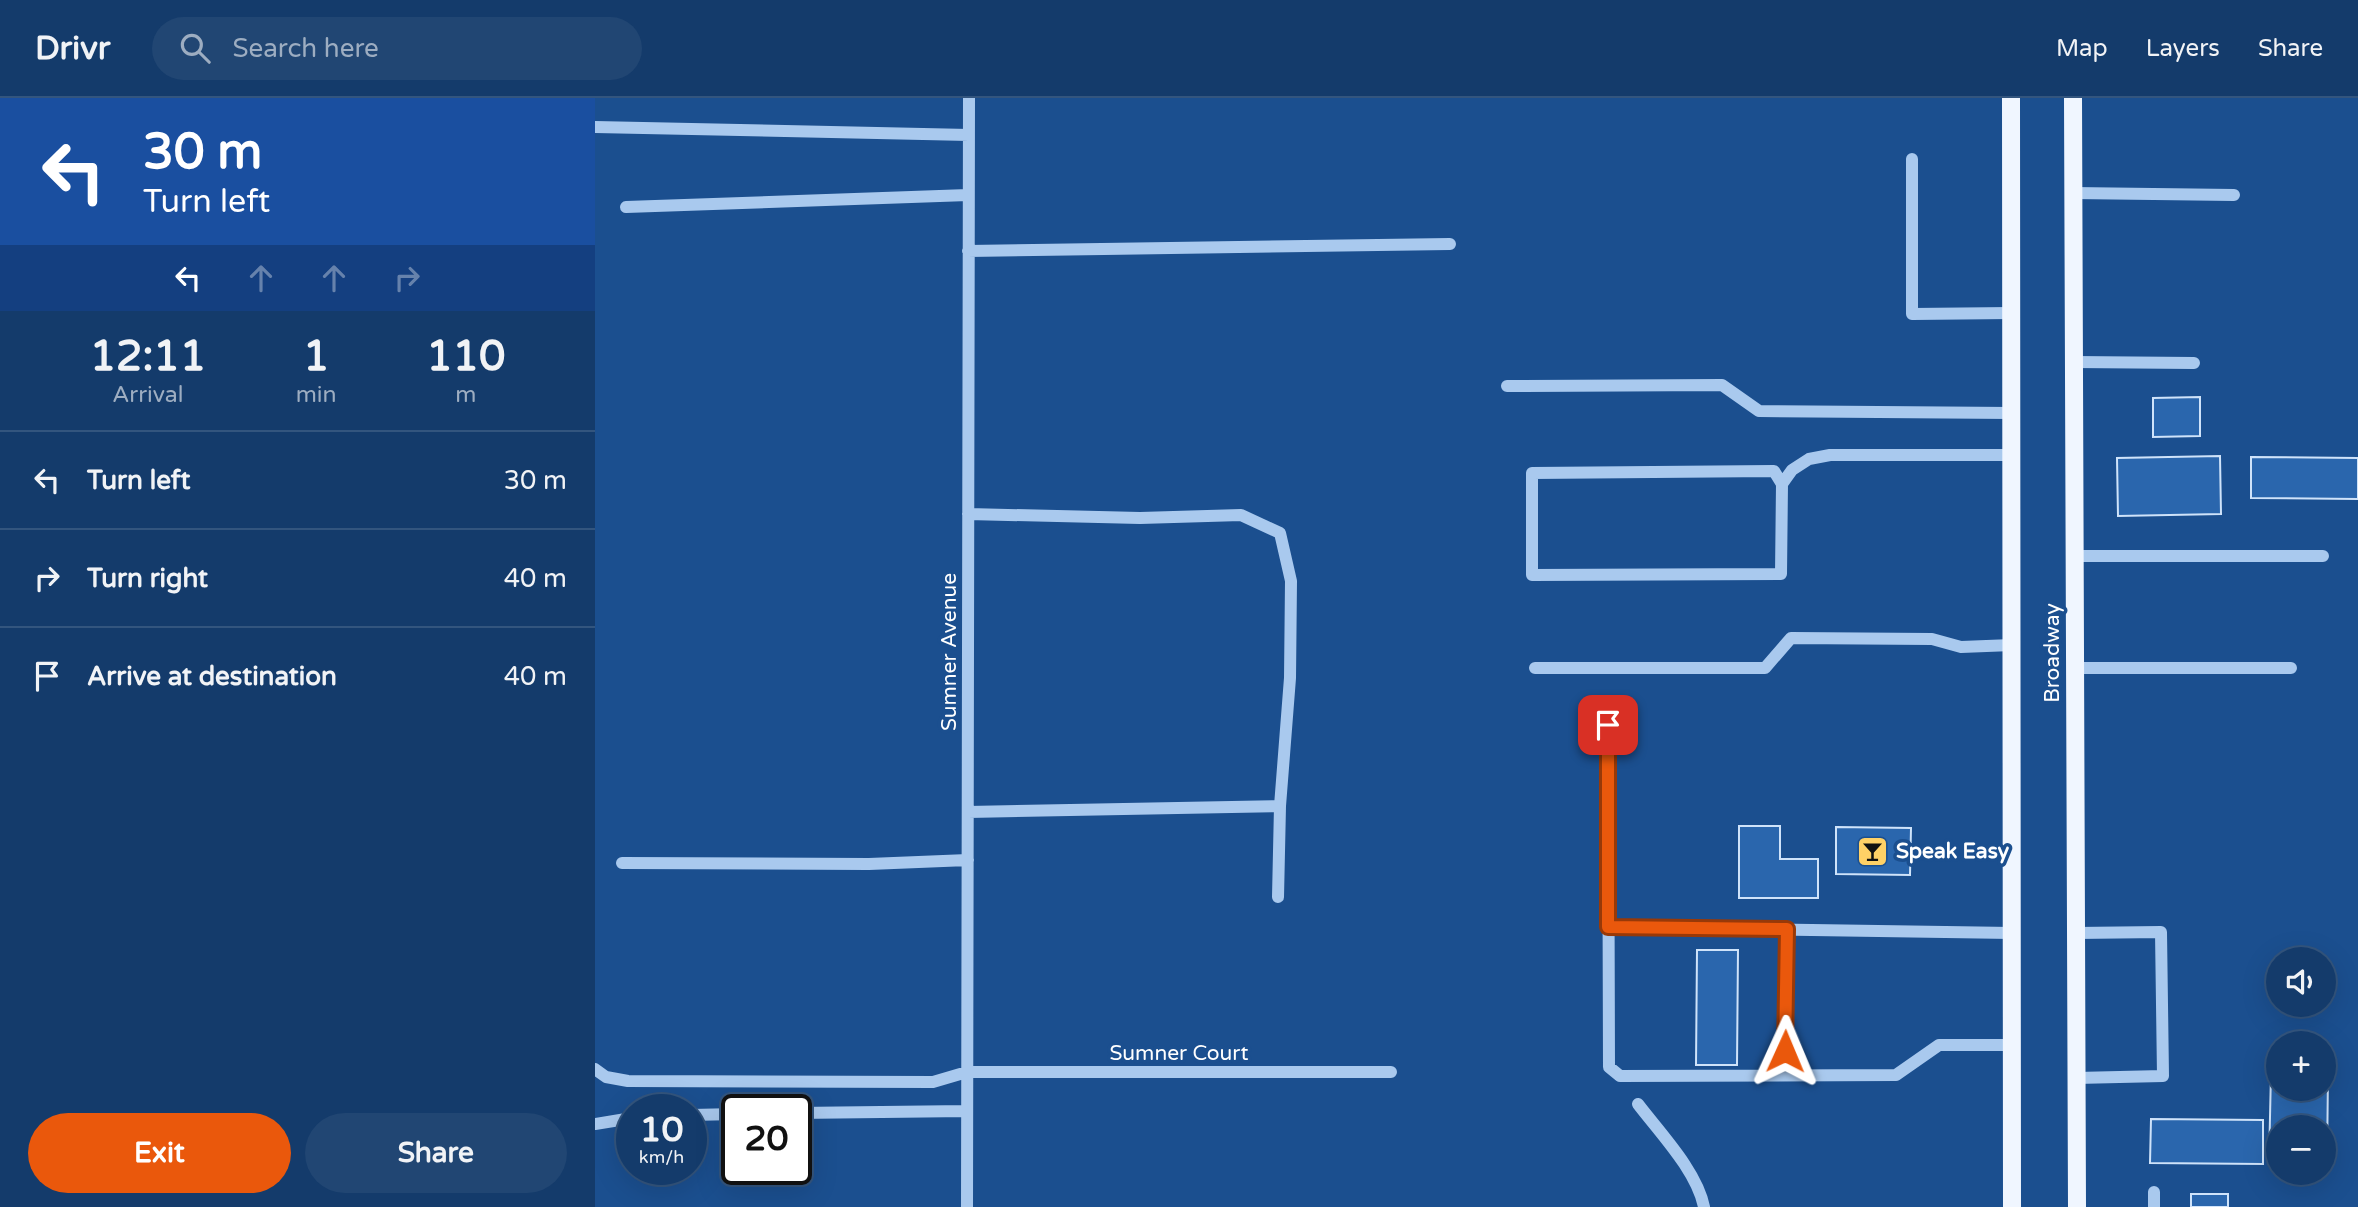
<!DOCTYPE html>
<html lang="en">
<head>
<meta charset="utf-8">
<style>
  body { margin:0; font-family:"Varela Round",sans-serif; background:#214673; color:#f1f3f6; height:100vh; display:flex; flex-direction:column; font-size:26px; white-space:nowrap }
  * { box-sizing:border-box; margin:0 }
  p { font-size:23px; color:#9dadc1 }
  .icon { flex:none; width:38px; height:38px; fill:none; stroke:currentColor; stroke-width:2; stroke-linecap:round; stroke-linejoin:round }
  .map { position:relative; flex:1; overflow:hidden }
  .side { display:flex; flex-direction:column; background:#143b6b; width:595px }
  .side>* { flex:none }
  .hud { background:#1a4fa0; color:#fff; overflow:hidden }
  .tools { position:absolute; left:1671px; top:849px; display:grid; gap:14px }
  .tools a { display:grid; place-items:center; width:70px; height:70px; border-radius:50%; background:#143b6b; box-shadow:0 7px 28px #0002,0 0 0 2px #33557e; font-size:35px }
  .speed { position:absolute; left:21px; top:996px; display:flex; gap:14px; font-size:35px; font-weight:700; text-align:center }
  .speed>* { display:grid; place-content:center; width:91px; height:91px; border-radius:50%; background:#143b6b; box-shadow:0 7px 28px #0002,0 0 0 2px #33557e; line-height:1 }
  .speed small { font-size:18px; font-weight:400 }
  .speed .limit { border:4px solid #111; border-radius:10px; background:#fff; color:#111 }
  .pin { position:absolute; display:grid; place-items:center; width:60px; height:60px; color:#fff; margin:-30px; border-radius:14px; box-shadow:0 4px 10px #0006 }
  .me { position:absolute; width:77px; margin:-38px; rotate:1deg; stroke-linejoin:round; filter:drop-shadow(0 0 5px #0008) }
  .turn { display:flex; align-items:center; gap:24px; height:147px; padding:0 28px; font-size:32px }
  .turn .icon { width:91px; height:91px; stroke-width:2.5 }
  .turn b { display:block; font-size:49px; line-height:60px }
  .lanes { display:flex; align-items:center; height:66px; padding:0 28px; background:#0003; justify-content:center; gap:35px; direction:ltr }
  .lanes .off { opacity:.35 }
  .eta { display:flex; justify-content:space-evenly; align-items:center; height:119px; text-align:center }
  .eta b { font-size:42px; font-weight:700; line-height:49px }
  .cta { display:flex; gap:14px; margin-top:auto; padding:14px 28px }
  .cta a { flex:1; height:80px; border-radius:42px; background:#ea580c; color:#fff; font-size:28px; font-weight:700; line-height:80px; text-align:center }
  .cta a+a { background:#214673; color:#f1f3f6 }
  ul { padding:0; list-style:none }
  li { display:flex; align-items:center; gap:21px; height:98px; padding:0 28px; border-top:2px solid #33557e }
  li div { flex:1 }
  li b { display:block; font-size:26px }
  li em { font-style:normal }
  header { display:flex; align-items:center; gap:42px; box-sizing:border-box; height:98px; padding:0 35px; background:#143b6b; border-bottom:2px solid #33557e }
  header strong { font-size:33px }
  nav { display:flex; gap:38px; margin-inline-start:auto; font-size:24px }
  .search { width:490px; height:63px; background:#214673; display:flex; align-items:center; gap:18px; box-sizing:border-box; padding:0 24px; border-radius:38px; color:#9dadc1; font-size:26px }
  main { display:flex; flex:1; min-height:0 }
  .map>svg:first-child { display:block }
</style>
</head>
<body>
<header>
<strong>Drivr</strong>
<div class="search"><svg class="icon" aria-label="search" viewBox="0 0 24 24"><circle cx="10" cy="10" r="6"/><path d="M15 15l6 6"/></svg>Search here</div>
<nav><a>Map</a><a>Layers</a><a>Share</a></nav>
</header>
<main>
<section class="side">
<div class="hud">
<div class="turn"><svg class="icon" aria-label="left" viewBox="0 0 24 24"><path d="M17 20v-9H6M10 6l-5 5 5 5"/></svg><div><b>30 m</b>Turn left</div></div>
<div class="lanes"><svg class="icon" aria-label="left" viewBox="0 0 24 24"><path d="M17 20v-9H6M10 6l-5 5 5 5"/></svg><svg class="icon off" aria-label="ahead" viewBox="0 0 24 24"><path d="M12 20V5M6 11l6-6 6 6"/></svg><svg class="icon off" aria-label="ahead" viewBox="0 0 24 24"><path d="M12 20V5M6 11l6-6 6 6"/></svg><svg class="icon off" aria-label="right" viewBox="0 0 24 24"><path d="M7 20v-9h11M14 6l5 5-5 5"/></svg></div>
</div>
<div class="eta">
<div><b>12:11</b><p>Arrival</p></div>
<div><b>1</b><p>min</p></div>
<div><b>110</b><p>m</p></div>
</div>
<ul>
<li><svg class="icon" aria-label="left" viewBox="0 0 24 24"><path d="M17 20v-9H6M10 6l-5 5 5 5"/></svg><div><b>Turn left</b></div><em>30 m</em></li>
<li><svg class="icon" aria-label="right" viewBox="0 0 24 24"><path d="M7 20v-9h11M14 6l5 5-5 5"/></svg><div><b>Turn right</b></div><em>40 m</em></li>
<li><svg class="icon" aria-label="arrive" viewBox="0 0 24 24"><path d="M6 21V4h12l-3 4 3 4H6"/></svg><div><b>Arrive at destination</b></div><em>40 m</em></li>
</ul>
<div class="cta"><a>Exit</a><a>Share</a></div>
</section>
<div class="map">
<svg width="1763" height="1109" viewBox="0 0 1763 1109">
  <rect width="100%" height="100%" fill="#1b4f8f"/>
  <path fill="#2a66ad" stroke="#cfe3fa" stroke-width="2" d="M1605,299V338L1558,339V300Z
    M1625,358L1626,416L1523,418L1522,360Z
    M1656,359L1763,360V401L1656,400Z
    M1144,728H1185V761H1223V800H1144Z
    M1241,729L1316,730L1315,777L1241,776Z
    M1102,852H1143L1142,967H1101Z
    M1676,974H1684V990H1729V975H1733L1732,1065H1729V1029H1684V1064H1674Z
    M1556,1021L1668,1022V1066L1555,1065Z
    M1596,1096H1633V1109H1596Z"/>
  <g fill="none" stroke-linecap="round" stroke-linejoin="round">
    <path stroke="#a9c9ee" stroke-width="12" d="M0,29L374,37
      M1317,61V216L1416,215
      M1478,95L1639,97
      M31,109L373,97
      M373,153L855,146
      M1479,264L1599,265
      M912,288L1127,287L1164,313L1417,315
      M1187,386L1179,373L937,375V477L1186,476L1187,386L1197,372L1214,361L1235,357H1417
      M373,416L545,420L646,417L685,435L696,483L695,580L685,708L373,714
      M1479,458H1728
      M940,570H1170L1196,540L1337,541L1366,549L1417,547
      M1480,570H1696
      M1013,627L1014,969L1025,978L1301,977L1344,947H1417
      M27,765L274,766L373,762
      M683,799L685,708
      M1013,829L1417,835
      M1481,835L1566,834L1568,978L1481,980
      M0,971L11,979L33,983L338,984L372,974H796
      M1190,977L1192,831
      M1043,1006C1065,1035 1102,1073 1109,1109
      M201,1015L372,1013
      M96,1017L142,1016
      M0,1026L37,1020
      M1559,1094V1109
      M372,1109L374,0"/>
    <path stroke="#f0f6ff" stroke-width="18" d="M1416,0L1417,1109
      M1478,0L1482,1109"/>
  </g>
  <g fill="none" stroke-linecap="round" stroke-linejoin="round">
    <defs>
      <path id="route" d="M1013,627V829L1192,831L1190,953"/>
    </defs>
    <use href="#route" stroke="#983908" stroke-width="18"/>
    <use href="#route" stroke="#ea580c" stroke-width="12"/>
  </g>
  <defs>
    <symbol id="bar-square" viewBox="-11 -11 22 22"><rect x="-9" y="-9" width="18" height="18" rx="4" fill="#ffd166" stroke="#1b4f8f"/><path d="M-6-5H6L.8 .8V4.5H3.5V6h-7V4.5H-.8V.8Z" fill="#111"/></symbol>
  </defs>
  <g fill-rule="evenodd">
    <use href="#bar-square" x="1260" y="736" width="35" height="35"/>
  </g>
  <g text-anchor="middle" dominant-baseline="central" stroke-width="7" stroke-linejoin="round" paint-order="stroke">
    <g font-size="21" fill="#fff" stroke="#1b4f8f">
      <text transform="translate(354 554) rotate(-90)">Sumner Avenue</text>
      <text transform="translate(1457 555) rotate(-90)">Broadway</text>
      <text x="584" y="955">Sumner Court</text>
    </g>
    <g font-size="21" font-weight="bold" fill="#fff" stroke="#1b4f8f" text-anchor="start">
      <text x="1301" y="753">Speak Easy</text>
    </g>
  </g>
</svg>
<div class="tools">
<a><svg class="icon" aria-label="sound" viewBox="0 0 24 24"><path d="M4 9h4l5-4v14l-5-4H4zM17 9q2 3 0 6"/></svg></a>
<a>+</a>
<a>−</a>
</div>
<div class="speed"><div>10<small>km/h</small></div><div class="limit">20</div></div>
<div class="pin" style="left:1013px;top:627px;background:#d93025"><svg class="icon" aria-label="arrive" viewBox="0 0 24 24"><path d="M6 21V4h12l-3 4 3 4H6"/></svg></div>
<svg class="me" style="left:1190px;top:953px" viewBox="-20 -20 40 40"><path d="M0-17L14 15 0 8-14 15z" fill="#ea580c" stroke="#fff" stroke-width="4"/></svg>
</div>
</main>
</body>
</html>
